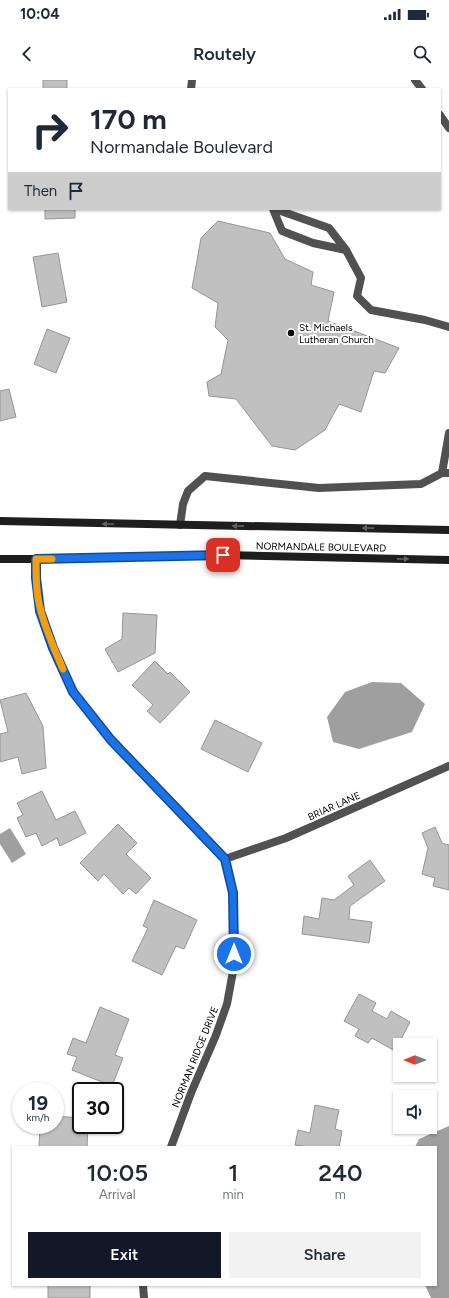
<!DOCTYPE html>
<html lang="en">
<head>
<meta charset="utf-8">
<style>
  body { margin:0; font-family:Figtree,sans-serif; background:#f2f2f3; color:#1f2937; height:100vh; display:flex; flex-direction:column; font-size:15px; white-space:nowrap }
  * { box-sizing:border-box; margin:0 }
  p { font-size:13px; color:#747a83 }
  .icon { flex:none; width:22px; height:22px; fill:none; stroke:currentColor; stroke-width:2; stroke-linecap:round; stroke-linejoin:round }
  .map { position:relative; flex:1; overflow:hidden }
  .drawer { position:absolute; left:12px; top:1066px; width:425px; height:140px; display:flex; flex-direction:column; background:#fff; border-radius:0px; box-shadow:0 1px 3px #0004 }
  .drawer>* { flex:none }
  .guide { position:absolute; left:8px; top:8px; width:433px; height:122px; border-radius:0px; box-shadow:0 1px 3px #0004; background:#fff; color:#1f2937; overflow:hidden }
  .needle { width:26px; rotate:270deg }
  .tools { position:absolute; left:393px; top:958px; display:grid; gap:8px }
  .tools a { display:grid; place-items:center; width:44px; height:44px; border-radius:0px; background:#fff; box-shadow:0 1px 3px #0004; font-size:20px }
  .speed { position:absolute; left:12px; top:1002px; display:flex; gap:8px; font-size:20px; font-weight:700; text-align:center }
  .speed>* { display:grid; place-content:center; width:52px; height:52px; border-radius:50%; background:#fff; box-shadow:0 1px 3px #0004; line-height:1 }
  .speed small { font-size:10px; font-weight:400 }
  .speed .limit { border:2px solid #111; border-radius:6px; background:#fff; color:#111 }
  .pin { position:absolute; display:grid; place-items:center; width:34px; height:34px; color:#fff; margin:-17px; border-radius:8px; box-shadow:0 2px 6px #0006 }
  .me { position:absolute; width:44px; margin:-22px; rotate:0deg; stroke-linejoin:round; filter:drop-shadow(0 0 3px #0008) }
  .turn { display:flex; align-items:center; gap:14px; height:84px; padding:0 16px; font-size:18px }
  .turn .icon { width:52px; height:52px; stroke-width:2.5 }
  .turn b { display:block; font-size:28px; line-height:34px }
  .then { display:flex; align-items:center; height:38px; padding:0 16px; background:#0003; gap:8px; font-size:15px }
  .eta { display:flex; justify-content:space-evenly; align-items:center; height:68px; text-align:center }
  .eta b { font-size:24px; font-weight:600; line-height:28px }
  .primary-button { display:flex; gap:8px; margin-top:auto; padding:8px 16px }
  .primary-button a { flex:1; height:46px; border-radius:0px; background:#111827; color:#fff; font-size:16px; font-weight:600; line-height:46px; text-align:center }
  .primary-button a+a { background:#f2f2f3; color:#1f2937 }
  .status { display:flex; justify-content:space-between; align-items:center; height:28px; padding:0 20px; background:#fff; direction:ltr }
  .status svg { height:11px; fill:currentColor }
  header { display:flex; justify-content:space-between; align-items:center; height:52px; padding:0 16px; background:#fff; font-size:18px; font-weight:600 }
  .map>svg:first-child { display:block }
</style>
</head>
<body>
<div class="status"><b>10:04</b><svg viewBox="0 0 49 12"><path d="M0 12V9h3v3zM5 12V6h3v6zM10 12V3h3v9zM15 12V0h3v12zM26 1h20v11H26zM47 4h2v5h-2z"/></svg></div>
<header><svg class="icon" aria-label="back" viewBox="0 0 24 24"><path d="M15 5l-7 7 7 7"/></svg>Routely<svg class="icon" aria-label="search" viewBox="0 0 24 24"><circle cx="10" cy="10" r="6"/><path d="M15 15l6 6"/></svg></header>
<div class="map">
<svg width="449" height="1218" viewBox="0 0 449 1218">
  <rect width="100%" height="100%" fill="#fff"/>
  <path fill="#9f9f9f" d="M372,602L401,603L425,624L412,652L359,669L333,662L327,637L345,612Z
    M10,748L26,774L12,783L0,764V754Z
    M449,1046V1218H431L425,1205H436V1067H415L419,1059Z"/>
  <path fill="#c0c0c0" stroke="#959595" d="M43,0H67V9H43Z
    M45,129H75V138L45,139Z
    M218,141L270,153L285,179L313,192L311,205L334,212L328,241L399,268L385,293L374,291L361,332L339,324L325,350L295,370L272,366L236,319L209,316L207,302L221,294L228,260L215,247L218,223L192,208L201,158Z
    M58,173L67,222L42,227L33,177Z
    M47,249L70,258L56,293L34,284Z
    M9,309L16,337L0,341V311Z
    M123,533L157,535L155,573L118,592L105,569L122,559Z
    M155,581L168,594L170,592L190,612L160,643L147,631L153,625L132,605Z
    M26,613L43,646L46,688L22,694L18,677L0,682V654L8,652L0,620Z
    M215,640L262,663L248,692L201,669Z
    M42,711L56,740L75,731L86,753L60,766L57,758L42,766L36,753L26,757L17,738L23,735L17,723Z
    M118,744L137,763L126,774L151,798L136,814L129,808L123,814L104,794L98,801L80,783Z
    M435,747L442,763L449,765V810L433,806L435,798L422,794L428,768L422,753Z
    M370,780L385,801L350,826L349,839L372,842L369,863L302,854L304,836L319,839L322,818L334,820L354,805L348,796Z
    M154,820L197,840L184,869L176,866L162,895L132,881L148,848L143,846Z
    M359,914L376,923L372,931L387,939L391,931L410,942L395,971L372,958L368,963L355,956L359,949L344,941Z
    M100,927L129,939L115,975L123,978L112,1006L72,990L77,977L67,974L73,958L86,963Z
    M315,1025L339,1030L335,1049L342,1051L339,1067H308L295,1065L298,1050L310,1053Z
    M55,1036L81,1038V1045H88L87,1067H39L40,1045H55Z
    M48,1205H90V1218H48Z"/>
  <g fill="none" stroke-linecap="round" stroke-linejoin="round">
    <path stroke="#515151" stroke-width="8" d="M415,0L422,9
      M191,9L192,0
      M440,35L449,48
      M273,129L282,151L313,163L346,170L361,198L357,216L371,230L425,240L449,247
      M275,129L329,148L346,170
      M442,393L449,353
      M180,445L183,424L188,411L205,396L319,408L421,404L442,393H449"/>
    <path stroke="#515151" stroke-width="8" d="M36,479V498L40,531L53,567L73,612L111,660L225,779L233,813L234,886L227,924L216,955L191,1013L171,1067
      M225,779L286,758L449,686
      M143,1205L144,1218"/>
    <path stroke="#1e1e1e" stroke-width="8" d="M0,441L449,450
      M0,479H36L223,475L449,480"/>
  </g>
  <defs><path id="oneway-solid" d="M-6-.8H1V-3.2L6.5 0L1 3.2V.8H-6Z"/></defs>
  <g fill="#626262">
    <use href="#oneway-solid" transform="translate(108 444) rotate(-179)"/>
    <use href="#oneway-solid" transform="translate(238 446) rotate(-179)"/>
    <use href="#oneway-solid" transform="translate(368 448) rotate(-179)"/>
    <use href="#oneway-solid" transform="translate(403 479) rotate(1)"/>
  </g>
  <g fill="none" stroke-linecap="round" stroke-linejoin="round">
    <defs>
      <path id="route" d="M223,475L36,479V498L40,531L53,568L73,612L111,660L225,779L233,813L234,874"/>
    </defs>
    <use href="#route" stroke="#114b97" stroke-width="10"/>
    <use href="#route" stroke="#1a73e8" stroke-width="7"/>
    <path stroke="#f59e0b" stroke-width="7" d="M52,479H36C36,496 36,515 41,531C46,551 55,570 63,589"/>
  </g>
  <circle fill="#000" stroke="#fff" stroke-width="1.5" cx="291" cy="253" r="4"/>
  <g text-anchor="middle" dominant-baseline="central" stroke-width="4" stroke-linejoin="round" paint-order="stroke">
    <g font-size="10" fill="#000" stroke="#fff" text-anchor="start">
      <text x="299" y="247">St. Michaels<tspan x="299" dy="12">Lutheran Church</tspan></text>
    </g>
    <g font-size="10" fill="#000" stroke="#fff">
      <text transform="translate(321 467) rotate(1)">NORMANDALE BOULEVARD</text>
      <text transform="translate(334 726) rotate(-24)">BRIAR LANE</text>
      <text transform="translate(195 977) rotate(-68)">NORMAN RIDGE DRIVE</text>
    </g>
  </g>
</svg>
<div class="tools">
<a><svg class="needle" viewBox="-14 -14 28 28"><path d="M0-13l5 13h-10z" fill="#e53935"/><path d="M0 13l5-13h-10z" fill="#747a83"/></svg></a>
<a><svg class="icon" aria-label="sound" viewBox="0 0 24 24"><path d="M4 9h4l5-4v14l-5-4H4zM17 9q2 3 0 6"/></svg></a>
</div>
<div class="speed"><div>19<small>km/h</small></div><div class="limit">30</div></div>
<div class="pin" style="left:223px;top:475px;background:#d93025"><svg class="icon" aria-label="arrive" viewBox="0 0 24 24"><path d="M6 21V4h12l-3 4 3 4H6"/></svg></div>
<svg class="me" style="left:234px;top:874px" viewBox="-20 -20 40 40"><circle r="17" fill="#1a73e8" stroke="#fff" stroke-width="3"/><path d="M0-11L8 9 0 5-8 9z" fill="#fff"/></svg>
<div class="guide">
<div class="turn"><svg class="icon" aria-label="right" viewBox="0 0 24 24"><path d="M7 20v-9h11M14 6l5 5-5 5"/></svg><div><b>170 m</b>Normandale Boulevard</div></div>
<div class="then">Then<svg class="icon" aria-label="arrive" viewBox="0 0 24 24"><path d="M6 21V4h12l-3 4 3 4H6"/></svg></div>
</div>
<section class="drawer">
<div class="eta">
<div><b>10:05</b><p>Arrival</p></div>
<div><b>1</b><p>min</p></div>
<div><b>240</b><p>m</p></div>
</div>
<div class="primary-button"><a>Exit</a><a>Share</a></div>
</section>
</div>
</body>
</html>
